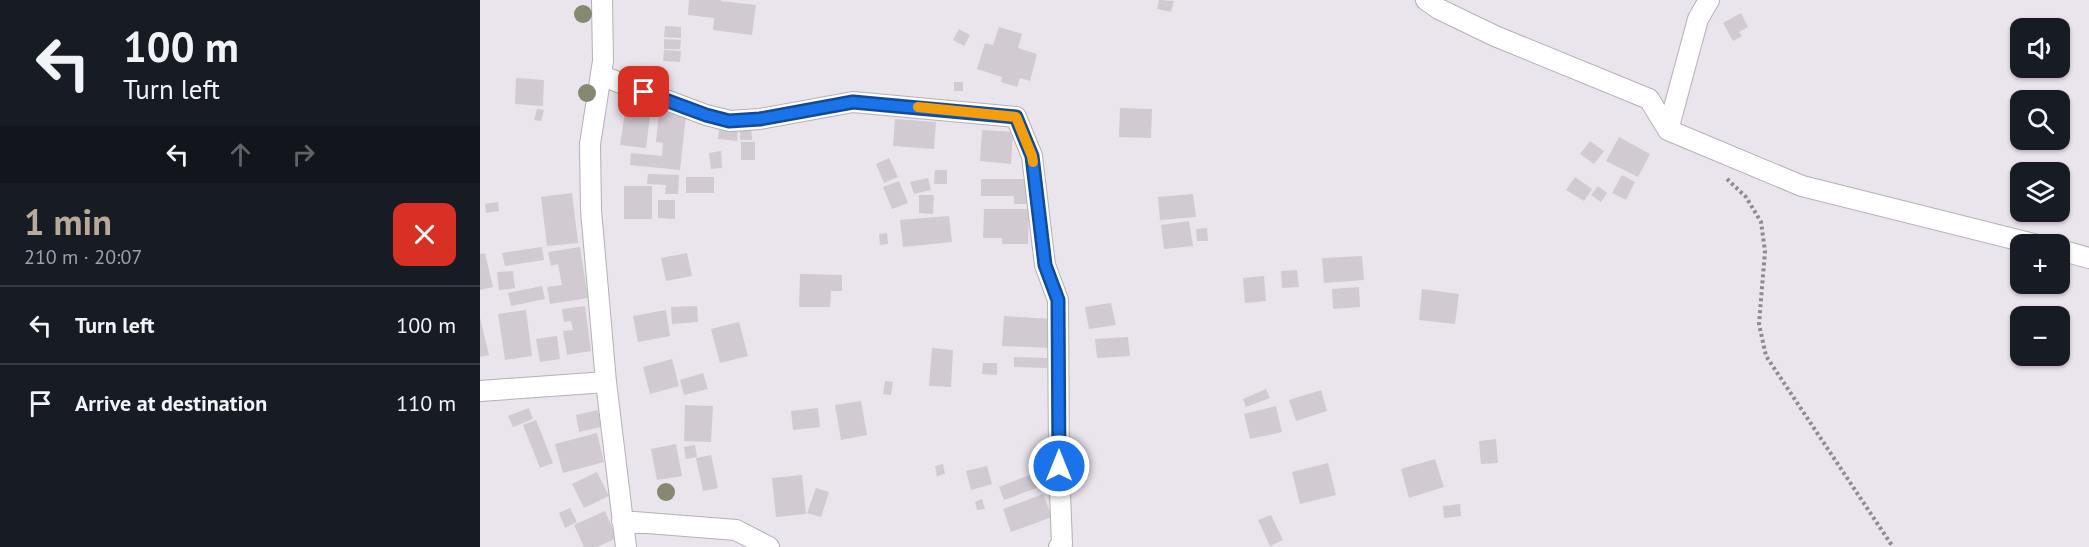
<!DOCTYPE html>
<html lang="en">
<head>
<meta charset="utf-8">
<style>
  body { margin:0; font-family:"PT Sans",sans-serif; background:#20242c; color:#f1f3f6; height:100vh; display:flex; flex-direction:column; font-size:22px; white-space:nowrap }
  * { box-sizing:border-box; margin:0 }
  p { font-size:20px; color:#9ea1a6 }
  .icon { flex:none; width:33px; height:33px; fill:none; stroke:currentColor; stroke-width:2; stroke-linecap:round; stroke-linejoin:round }
  .map { position:relative; flex:1; overflow:hidden }
  .panel { display:flex; flex-direction:column; background:#171b24; width:480px }
  .panel>* { flex:none }
  .top-card { background:#171b24; color:#f1f3f6; overflow:hidden }
  .buttons { position:absolute; left:1530px; top:18px; display:grid; gap:12px }
  .buttons a { display:grid; place-items:center; width:60px; height:60px; border-radius:12px; background:#171b24; box-shadow:0 2px 4px #0004; font-size:30px }
  .pin { position:absolute; display:grid; place-items:center; width:51px; height:51px; color:#fff; margin:-26px; border-radius:12px; box-shadow:0 3px 9px #0006 }
  .me { position:absolute; width:66px; margin:-33px; rotate:0deg; stroke-linejoin:round; filter:drop-shadow(0 0 4px #0008) }
  .turn { display:flex; align-items:center; gap:21px; height:126px; padding:0 24px; font-size:27px }
  .turn .icon { width:78px; height:78px; stroke-width:2.5 }
  .turn b { display:block; font-size:42px; line-height:51px }
  .lanes { display:flex; align-items:center; height:57px; padding:0 24px; background:#0003; justify-content:center; gap:30px; direction:ltr }
  .lanes .off { opacity:.35 }
  .round { display:grid; place-items:center; flex:none; width:63px; height:63px; border-radius:12px; background:#20242c }
  .headline { display:flex; align-items:center; justify-content:space-between; height:102px; padding:0 24px }
  h1 { font-size:36px; font-weight:700; line-height:45px; color:#b9a99a }
  ul { padding:0; list-style:none }
  li { display:flex; align-items:center; gap:18px; height:78px; padding:0 24px; border-top:2px solid #363941 }
  li div { flex:1 }
  li b { display:block; font-size:22px }
  li em { font-style:normal }
  main { display:flex; flex:1; min-height:0 }
  .map>svg:first-child { display:block }
</style>
</head>
<body>
<main>
<section class="panel">
<div class="top-card">
<div class="turn"><svg class="icon" aria-label="left" viewBox="0 0 24 24"><path d="M17 20v-9H6M10 6l-5 5 5 5"/></svg><div><b>100 m</b>Turn left</div></div>
<div class="lanes"><svg class="icon" aria-label="left" viewBox="0 0 24 24"><path d="M17 20v-9H6M10 6l-5 5 5 5"/></svg><svg class="icon off" aria-label="ahead" viewBox="0 0 24 24"><path d="M12 20V5M6 11l6-6 6 6"/></svg><svg class="icon off" aria-label="right" viewBox="0 0 24 24"><path d="M7 20v-9h11M14 6l5 5-5 5"/></svg></div>
</div>
<div class="headline"><div><h1>1 min</h1><p>210 m · 20:07</p></div><a class="round" style="background:#d93025;color:#fff"><svg class="icon" aria-label="close" viewBox="0 0 24 24"><path d="M6 6l12 12M18 6L6 18"/></svg></a></div>
<ul>
<li><svg class="icon" aria-label="left" viewBox="0 0 24 24"><path d="M17 20v-9H6M10 6l-5 5 5 5"/></svg><div><b>Turn left</b></div><em>100 m</em></li>
<li><svg class="icon" aria-label="arrive" viewBox="0 0 24 24"><path d="M6 21V4h12l-3 4 3 4H6"/></svg><div><b>Arrive at destination</b></div><em>110 m</em></li>
</ul>
</section>
<div class="map">
<svg width="1609" height="547" viewBox="0 0 1609 547">
  <rect width="100%" height="100%" fill="#eae4ec"/>
  <path fill="#d1cad1" d="M209,0H241V1L276,5L272,35L233,30L234,18L208,15Z
    M679,0L694,1L691,12L677,9Z
    M1261,13L1268,27L1259,32L1262,36L1253,41L1243,23Z
    M185,26L201,27V38L184,37Z
    M519,27L542,34L538,48L557,54L550,81L540,78L537,87L521,82L522,77L497,69L505,43L513,45Z
    M479,29L490,35L484,46L473,40Z
    M184,39L201,40L200,49H184Z
    M184,50L201,51L200,62L183,61Z
    M36,78L64,80L63,106L35,104Z
    M474,82H483V91H474Z
    M146,105L171,108L166,148L140,145Z
    M640,108L672,109L671,138L639,137Z
    M57,109L64,110L61,121L54,120Z
    M179,112L206,115L200,170L150,165L151,153L182,156L183,143L176,142Z
    M415,119L456,122L454,149L413,146Z
    M260,125H271L272,140H260Z
    M239,127L258,129L257,141L238,139Z
    M502,130L533,132L531,164L500,161Z
    M1139,137L1170,154L1158,177L1126,161Z
    M1110,141L1124,151L1114,164L1100,154Z
    M261,142H275V160H261Z
    M241,151L242,168L231,169L229,153Z
    M409,158L418,177L404,183L396,164Z
    M455,170H467V184H454Z
    M168,174L199,175L198,194H185L186,185L167,184Z
    M1142,175L1155,182L1146,200L1132,193Z
    M206,177H234V193H206Z
    M1095,177L1112,189L1104,201L1086,190Z
    M448,178L451,190L434,194L430,182Z
    M501,179H549V204H534V196H501Z
    M419,181L428,203L412,209L403,187Z
    M144,186H172V219H144Z
    M1118,186L1127,193L1121,202L1111,195Z
    M92,193L98,243L67,246L61,197Z
    M713,194L716,217L680,220L678,197Z
    M439,195H454L453,214L439,213Z
    M178,200H195V219L178,218Z
    M18,202L19,211L6,213L5,204Z
    M504,209H549L548,244H522V238H503Z
    M469,216L472,242L423,247L420,220Z
    M709,221L713,246L684,249L681,225Z
    M727,228L728,241H717L716,229Z
    M407,233L408,244L400,245L399,234Z
    M62,247L64,260L25,266L22,253Z
    M100,247L108,298L70,304L67,287L82,285L78,264L71,266L68,252Z
    M5,253L13,287L0,290V254Z
    M207,253L212,276L186,281L181,258Z
    M882,256L884,280L844,283L842,258Z
    M817,270L819,287L802,288L801,271Z
    M33,271L35,288L19,290L17,272Z
    M320,274L362,275V291H351L350,307H319Z
    M784,276L786,301L765,303L763,278Z
    M62,286L65,299L31,306L28,293Z
    M879,287L880,307L853,309L852,289Z
    M942,289L979,294L975,324L939,320Z
    M631,303L636,325L609,329L605,307Z
    M105,306L111,351L87,355L83,331L93,330L91,321L84,322L82,309Z
    M217,306L218,322L192,324L191,307Z
    M46,310L52,356L25,360L18,314Z
    M186,310L190,336L158,342L153,316Z
    M524,316L572,319L570,348L522,346Z
    M0,318L9,355L0,357Z
    M259,322L268,356L240,363L231,329Z
    M77,336L80,359L60,362L56,339Z
    M648,337L650,356L617,358L615,339Z
    M452,348L473,350L471,387L449,386Z
    M534,357L567,358V368L534,367Z
    M192,359L199,386L170,394L163,367Z
    M503,363H517V375L502,374Z
    M223,373L228,389L204,395L200,380Z
    M405,381L413,382L411,395L403,394Z
    M786,389L790,398L766,407L763,399Z
    M841,390L847,411L816,421L809,400Z
    M381,401L387,435L361,440L355,405Z
    M205,405L233,406L231,442L204,441Z
    M796,406L802,432L770,439L764,414Z
    M49,408L53,419L33,427L28,416Z
    M338,408L340,427L313,430L311,411Z
    M118,410L121,427L99,432L96,415Z
    M56,420L73,463L60,468L43,425Z
    M117,433L124,462L83,473L75,444Z
    M1016,439L1018,463L1001,464L999,441Z
    M196,444L202,476L177,480L171,449Z
    M215,445L217,457L206,459L204,447Z
    M231,455L238,488L223,491L216,458Z
    M955,459L964,487L929,498L921,469Z
    M848,463L856,495L820,504L812,472Z
    M463,464L465,474L457,476L455,466Z
    M507,466L512,484L491,490L486,471Z
    M559,471L565,485L524,500L519,487Z
    M117,472L129,496L104,508L92,484Z
    M322,475L326,514L296,517L292,478Z
    M336,488L349,492L341,517L327,513Z
    M563,494L572,517L531,532L523,509Z
    M502,499L505,509L497,510L495,502Z
    M980,504L981,516L964,518L963,506Z
    M90,508L97,522L85,528L79,513Z
    M125,511L137,538L117,547H104L94,525Z
    M791,515L803,540L790,546L778,520Z"/>
  <g fill="none" stroke-linecap="round" stroke-linejoin="round">
    <defs>
      <path id="minor" d="M122,0L123,61L110,144L111,210L126,382L146,547
        M946,0L959,9L1015,36L1169,99L1188,130L1322,186L1554,244
        M122,76L226,115L250,121L280,119L373,102L536,117L552,156L565,265L578,300L579,466L582,544L579,547
        M1188,130L1218,19L1229,0
        M1580,250L1609,258
        M0,391L126,382
        M142,521L256,530L289,547"/>
    </defs>
    <use href="#minor" stroke="#b5afb6" stroke-width="22"/>
    <path stroke="#8e8a8f" stroke-width="4" stroke-dasharray="3 3" stroke-linecap="butt" d="M1247,179L1266,197L1281,222L1285,251L1279,324L1286,356L1413,547"/>
    <use href="#minor" stroke="#fff" stroke-width="20"/>
  </g>
  <g fill="#85896f">
    <circle cx="103" cy="14" r="9"/>
    <circle cx="107" cy="93" r="9"/>
    <circle cx="186" cy="492" r="9"/>
  </g>
  <g fill="none" stroke-linecap="round" stroke-linejoin="round">
    <defs>
      <path id="route" d="M164,92L226,115L249,121L280,119L373,102L536,117L552,156L565,265L578,300L579,466"/>
    </defs>
    <use href="#route" stroke="#114b97" stroke-width="15"/>
    <use href="#route" stroke="#1a73e8" stroke-width="10"/>
    <path stroke="#f59e0b" stroke-width="10" d="M438,107L536,117L552,156L553,162"/>
  </g>
</svg>
<div class="buttons">
<a><svg class="icon" aria-label="sound" viewBox="0 0 24 24"><path d="M4 9h4l5-4v14l-5-4H4zM17 9q2 3 0 6"/></svg></a>
<a><svg class="icon" aria-label="search" viewBox="0 0 24 24"><circle cx="10" cy="10" r="6"/><path d="M15 15l6 6"/></svg></a>
<a><svg class="icon" aria-label="layers" viewBox="0 0 24 24"><path d="M12 4l9 5-9 5-9-5zM3 14l9 5 9-5"/></svg></a>
<a>+</a>
<a>−</a>
</div>
<div class="pin" style="left:164px;top:92px;background:#d93025"><svg class="icon" aria-label="arrive" viewBox="0 0 24 24"><path d="M6 21V4h12l-3 4 3 4H6"/></svg></div>
<svg class="me" style="left:579px;top:466px" viewBox="-20 -20 40 40"><circle r="17" fill="#1a73e8" stroke="#fff" stroke-width="3"/><path d="M0-11L8 9 0 5-8 9z" fill="#fff"/></svg>
</div>
</main>
</body>
</html>
